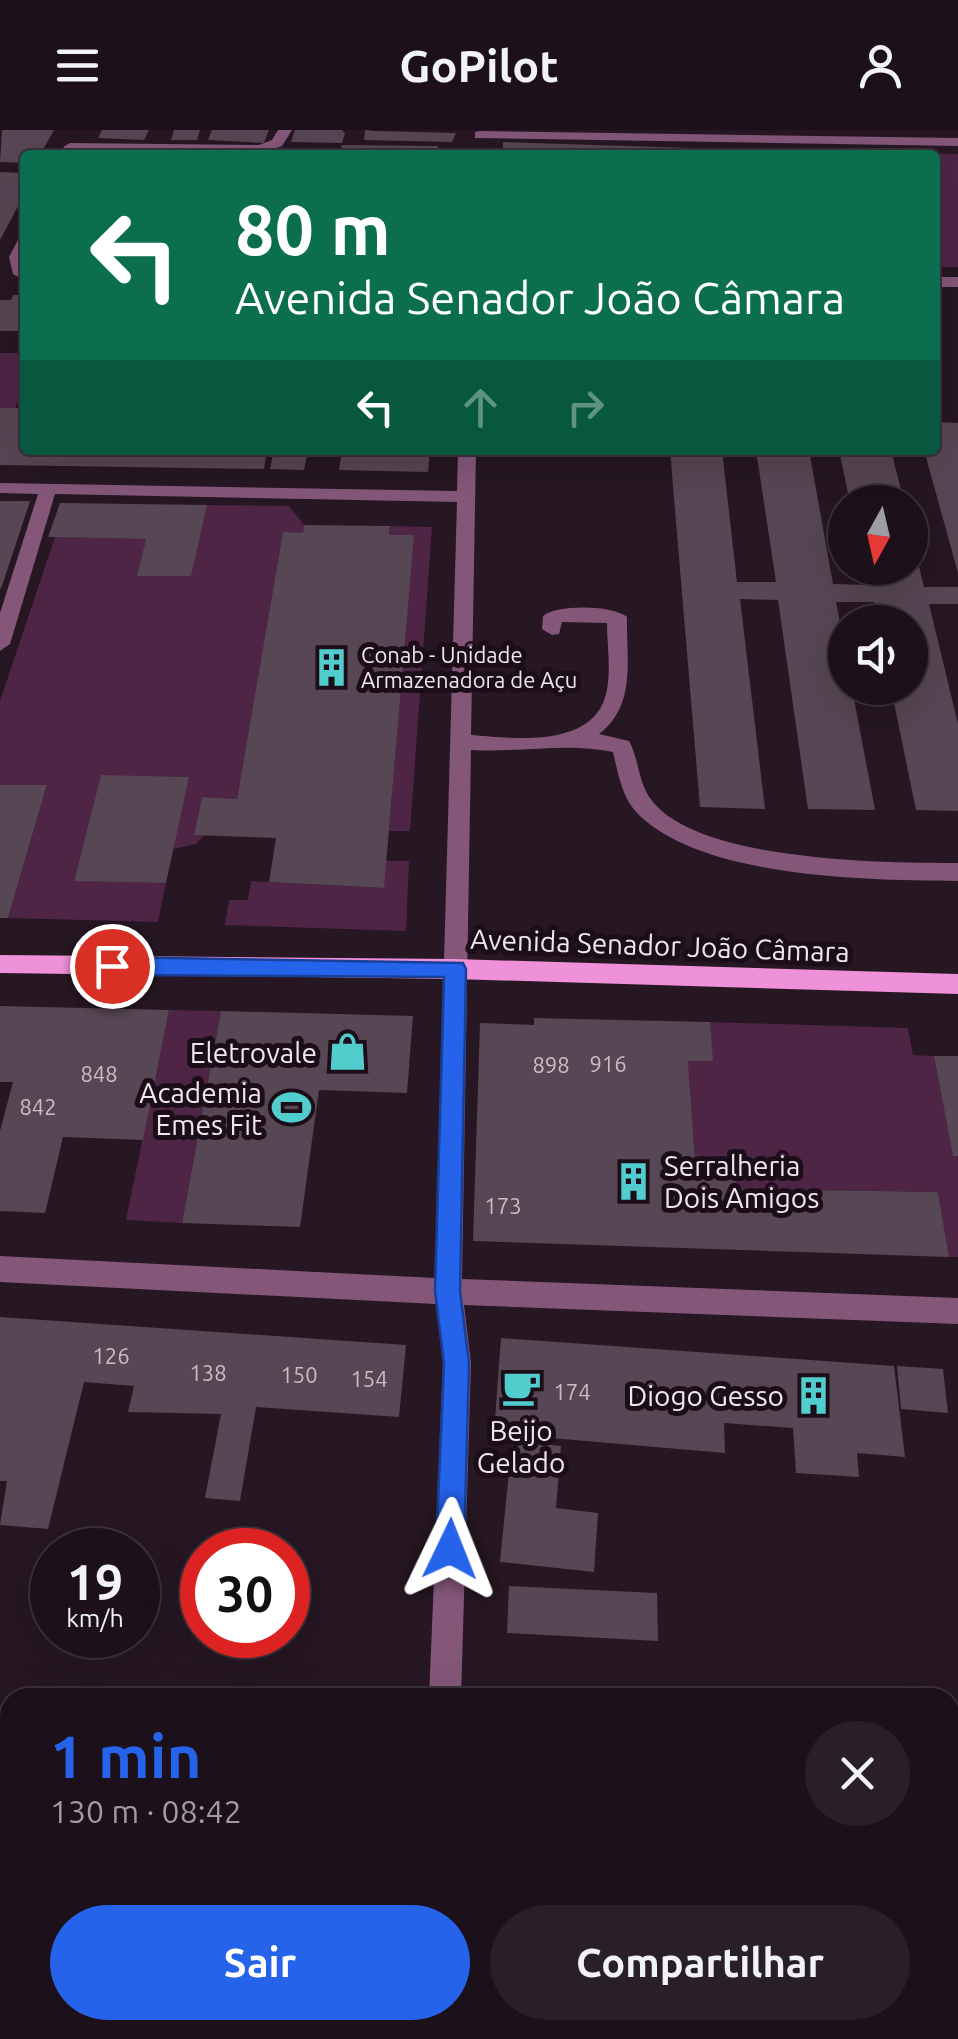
<!DOCTYPE html>
<html lang="pt">
<head>
<meta charset="utf-8">
<style>
  body { margin:0; font-family:Ubuntu,sans-serif; background:#291f27; color:#f1f3f6; height:100vh; display:flex; flex-direction:column; font-size:38px; white-space:nowrap }
  * { box-sizing:border-box; margin:0 }
  p { font-size:32px; color:#a09da2 }
  .icon { flex:none; width:55px; height:55px; fill:none; stroke:currentColor; stroke-width:2; stroke-linecap:round; stroke-linejoin:round }
  .map { position:relative; flex:1; overflow:hidden }
  .details { position:absolute; left:0px; top:1558px; width:960px; height:352px; display:flex; flex-direction:column; background:#1c111a; border-radius:30px 30px 0 0; box-shadow:0 10px 40px #0002,0 0 0 2px #3a3139 }
  .details>* { flex:none }
  .banner { position:absolute; left:20px; top:20px; width:920px; height:305px; border-radius:10px; box-shadow:0 10px 40px #0002,0 0 0 2px #3a3139; background:#0b6e4f; color:#fff; overflow:hidden }
  .needle { width:65px; rotate:188deg }
  .controls { position:absolute; left:828px; top:355px; display:grid; gap:20px }
  .controls a { display:grid; place-items:center; width:100px; height:100px; border-radius:50%; background:#1c111a; box-shadow:0 10px 40px #0002,0 0 0 2px #3a3139; font-size:50px }
  .speed { position:absolute; left:30px; top:1398px; display:flex; gap:20px; font-size:50px; font-weight:700; text-align:center }
  .speed>* { display:grid; place-content:center; width:130px; height:130px; border-radius:50%; background:#1c111a; box-shadow:0 10px 40px #0002,0 0 0 2px #3a3139; line-height:1 }
  .speed small { font-size:25px; font-weight:400 }
  .speed .limit { border:15px solid #d22; background:#fff; color:#111 }
  .pin { position:absolute; display:grid; place-items:center; width:85px; height:85px; color:#fff; margin:-42px; border:5px solid #fff; border-radius:50%; box-shadow:0 2px 10px #0007 }
  .me { position:absolute; width:110px; margin:-55px; rotate:2deg; stroke-linejoin:round; filter:drop-shadow(0 0 8px #0008) }
  .turn { display:flex; align-items:center; gap:35px; height:210px; padding:0 50px; font-size:45px }
  .turn .icon { width:130px; height:130px; stroke-width:2.5 }
  .turn b { display:block; font-size:70px; line-height:85px }
  .lanes { display:flex; align-items:center; height:95px; padding:0 50px; background:#0003; justify-content:center; gap:50px; direction:ltr }
  .lanes .off { opacity:.35 }
  .round { display:grid; place-items:center; flex:none; width:105px; height:105px; border-radius:52px; background:#291f27 }
  .headline { display:flex; align-items:center; justify-content:space-between; height:170px; padding:0 50px }
  h1 { font-size:60px; font-weight:700; line-height:75px; color:#2563eb }
  .primary-button { display:flex; gap:20px; margin-top:auto; padding:20px 50px }
  .primary-button a { flex:1; height:115px; border-radius:60px; background:#2563eb; color:#fff; font-size:40px; font-weight:700; line-height:115px; text-align:center }
  .primary-button a+a { background:#291f27; color:#f1f3f6 }
  header { display:flex; justify-content:space-between; align-items:center; height:130px; padding:0 50px; background:#1c111a; font-size:45px; font-weight:700 }
  .map>svg:first-child { display:block }
</style>
</head>
<body>
<header><svg class="icon" aria-label="menu" viewBox="0 0 24 24"><path d="M4 6h16M4 12h16M4 18h16"/></svg>GoPilot<svg class="icon" aria-label="person" viewBox="0 0 24 24"><circle cx="12" cy="8" r="4"/><path d="M4 21q1-7 8-7t8 7"/></svg></header>
<div class="map">
<svg width="958" height="1909" viewBox="0 0 958 1909">
  <rect width="100%" height="100%" fill="#261722"/>
  <path fill="#4e2545" d="M755,18L958,24V137H935V25H756Z
    M0,223H25V255L15,278H0Z
    M207,375L289,376L304,395L303,403H283L237,669L202,667L194,704L204,705L196,714L173,719L187,647L101,646L74,750L166,753L158,792L8,788L47,656L0,655V571L55,407L146,409L137,446H190Z
    M390,396L432,397L410,701H389L413,405H389Z
    M386,731H409L406,801L225,795L229,770H248L251,751L383,758Z
    M169,880L221,881L182,1093L126,1090Z
    M710,892L908,898L913,925L934,926L953,1025L958,1026V1127H949L938,1062L742,1059L729,1043H696L688,931Z"/>
  <path fill="#574653" d="M2,0H54L40,25H25V33L0,32Z
    M102,0H149L144,10L98,8Z
    M174,0H200L197,10H171Z
    M212,0H269L264,13L208,10Z
    M295,0H342L345,3L342,13L291,12Z
    M365,0L376,1L456,3L452,12L364,10Z
    M503,12L691,18L692,25H503Z
    M342,15L438,16L437,25H340Z
    M0,42L25,43V63L0,110Z
    M13,165H25V201H0V170H11Z
    M0,278H25V320H267L264,339L0,335Z
    M935,292L958,293V443L924,320H935Z
    M274,320H323L322,326L307,325L304,340L270,339Z
    M342,320H430L428,342L339,340Z
    M670,320H722L737,452H776L756,320H809L833,454L867,455L863,438H910L911,403L924,457H958V474H929L958,594V681L916,680L891,558H910V492H878L874,472H836L845,519V558H852L875,680L808,679L778,470L740,469L765,679L700,677Z
    M839,320H891L904,372H850Z
    M0,371H30L1,459L0,458Z
    M60,373L207,375L191,446H137L146,409L48,407Z
    M304,395L390,396L389,405H414L384,758L269,752L276,708L194,705L202,667L237,669L283,402L303,403Z
    M101,645L189,647L166,753L74,751Z
    M0,655H47L8,788H0Z
    M0,876L169,880L143,1010L63,1007L45,1083L0,1081V1001L13,952H0Z
    M221,881L413,886L407,963L319,960L300,1097L182,1093Z
    M534,888L710,892L713,931H688L696,1043H729L742,1059L938,1062L949,1127L473,1111L480,893L534,895Z
    M934,926H958V1026H953Z
    M0,1187L406,1215L399,1287L256,1277L240,1371L205,1368L221,1284L128,1282L134,1256L84,1252L48,1399L0,1395L7,1351H0Z
    M501,1208L894,1236L905,1327L857,1323L859,1347L796,1343L793,1298L724,1293L725,1323L494,1303Z
    M897,1236L943,1239L948,1283L901,1279Z
    M512,1311L561,1316L556,1378L598,1383L594,1442L500,1432Z
    M509,1456L657,1463L658,1511L507,1503Z
    M950,1685H954L958,1743V1909H894V1900H950Z"/>
  <g fill="none" stroke-linecap="round" stroke-linejoin="round">
    <path fill="#845779" fill-rule="evenodd" d="M278,0H292L282,16L261,23L70,21L63,17L70,13L259,15L272,10Z
      M480,1L958,8V16L475,8V2Z
      M25,105V147L20,148L13,144L9,127L20,106Z
      M935,147H958V157H935Z
      M458,320H476L471,605C510,608 583,618 603,573C613,550 607,518 607,493L562,492L559,504L552,505L542,499L543,486C557,474 613,475 627,487C626,529 637,575 599,604L629,611C639,629 638,651 650,668C694,732 886,733 958,733V751C869,750 706,749 639,685C622,669 618,643 613,622C567,612 518,623 471,620L462,1149L958,1168V1194L464,1175L471,1233L461,1568H429L443,1233L436,1174L0,1152V1126L435,1148L457,372L55,364L10,514L0,521V483L38,364L0,363V353L457,361Z
      M416,1900H452V1909H416Z"/>
    <path fill="#ee91d9" fill-rule="evenodd" d="M0,825L455,829L958,844V864L455,849L0,843Z"/>
  </g>
  <path fill="#2563eb" stroke="#184099" stroke-width="2.5" d="M112,827L463,833L466,839L460,1161L469,1233L464,1419L460,1429L450,1433L440,1429L436,1419L444,1233L435,1161L444,847L112,845L101,836Z"/>
  <defs>
    <symbol id="building-bare" viewBox="-9 -9 18 18"><path d="M-4-6H4V6H1V3H-1V6H-4ZM-2.5-4.3h1.7v1.8h-1.7ZM.8-4.3h1.7v1.8H.8ZM-2.5-1h1.7V.8h-1.7ZM.8-1h1.7V.8H.8Z" fill="#52cdce" stroke="#1c0e19" stroke-width="2.5" paint-order="stroke"/></symbol>
    <symbol id="shop-bare" viewBox="-9 -9 18 18"><path d="M-5-2.5h2.3a2.7 3.5 0 0 1 5.4 0H5L5.5 6h-11ZM-1.5-2.5h3a1.5 2.3 0 0 0-3 0Z" fill="#52cdce" stroke="#1c0e19" stroke-width="2.5" paint-order="stroke"/></symbol>
    <symbol id="stadium-bare" viewBox="-9 -9 18 18"><path d="M0-5a6.5 5 0 1 0 0 10a6.5 5 0 1 0 0-10ZM-3.5-1.8h7v3.6h-7Z" fill="#52cdce" stroke="#1c0e19" stroke-width="2.5" paint-order="stroke"/></symbol>
    <symbol id="cafe-bare" viewBox="-9 -9 18 18"><path d="M-5.5-4.5H6V0H3Q3 3.5 0 3.5H-2.5Q-5.5 3.5-5.5 0ZM3-3.2v2h1.7v-2ZM-6 4.5H4V6H-6Z" fill="#52cdce" stroke="#1c0e19" stroke-width="2.5" paint-order="stroke"/></symbol>
  </defs>
  <g fill-rule="evenodd">
    <use href="#building-bare" x="304" y="510" width="55" height="55"/>
    <use href="#shop-bare" x="320" y="894" width="55" height="55"/>
    <use href="#stadium-bare" x="264" y="950" width="55" height="55"/>
    <use href="#building-bare" x="606" y="1024" width="55" height="55"/>
    <use href="#cafe-bare" x="494" y="1230" width="55" height="55"/>
    <use href="#building-bare" x="786" y="1238" width="55" height="55"/>
  </g>
  <g text-anchor="middle" dominant-baseline="central" stroke-width="10" stroke-linejoin="round" paint-order="stroke">
    <g font-size="22" fill="#f0e6ed" stroke="#1c0e19" text-anchor="start">
      <text x="361" y="524">Conab - Unidade<tspan x="361" dy="25">Armazenadora de Açu</tspan></text>
    </g>
    <g font-size="22" fill="#cabec6">
      <text x="608" y="933">916</text>
      <text x="551" y="934">898</text>
      <text x="99" y="943">848</text>
      <text x="38" y="976">842</text>
      <text x="503" y="1075">173</text>
      <text x="111" y="1225">126</text>
      <text x="208" y="1242">138</text>
      <text x="299" y="1244">150</text>
      <text x="369" y="1248">154</text>
      <text x="572" y="1261">174</text>
    </g>
    <g font-size="28" fill="#f0e6ed" stroke="#1c0e19">
      <text transform="translate(660 815) rotate(2)">Avenida Senador João Câmara</text>
    </g>
    <g font-size="28" fill="#f0e6ed" stroke="#1c0e19" text-anchor="end">
      <text x="317" y="922">Eletrovale</text>
      <text x="262" y="962">Academia<tspan x="262" dy="32">Emes Fit</tspan></text>
      <text x="664" y="1035" text-anchor="start">Serralheria<tspan x="664" dy="32">Dois Amigos</tspan></text>
      <text x="784" y="1265">Diogo Gesso</text>
      <text x="521" y="1300" text-anchor="middle">Beijo<tspan x="521" dy="32">Gelado</tspan></text>
    </g>
  </g>
</svg>
<div class="controls">
<a><svg class="needle" viewBox="-14 -14 28 28"><path d="M0-13l5 13h-10z" fill="#e53935"/><path d="M0 13l5-13h-10z" fill="#a09da2"/></svg></a>
<a><svg class="icon" aria-label="sound" viewBox="0 0 24 24"><path d="M4 9h4l5-4v14l-5-4H4zM17 9q2 3 0 6"/></svg></a>
</div>
<div class="speed"><div>19<small>km/h</small></div><div class="limit">30</div></div>
<div class="pin" style="left:112px;top:836px;background:#d93025"><svg class="icon" aria-label="arrive" viewBox="0 0 24 24"><path d="M6 21V4h12l-3 4 3 4H6"/></svg></div>
<svg class="me" style="left:450px;top:1419px" viewBox="-20 -20 40 40"><path d="M0-17L14 15 0 8-14 15z" fill="#2563eb" stroke="#fff" stroke-width="4"/></svg>
<div class="banner">
<div class="turn"><svg class="icon" aria-label="left" viewBox="0 0 24 24"><path d="M17 20v-9H6M10 6l-5 5 5 5"/></svg><div><b>80 m</b>Avenida Senador João Câmara</div></div>
<div class="lanes"><svg class="icon" aria-label="left" viewBox="0 0 24 24"><path d="M17 20v-9H6M10 6l-5 5 5 5"/></svg><svg class="icon off" aria-label="ahead" viewBox="0 0 24 24"><path d="M12 20V5M6 11l6-6 6 6"/></svg><svg class="icon off" aria-label="right" viewBox="0 0 24 24"><path d="M7 20v-9h11M14 6l5 5-5 5"/></svg></div>
</div>
<section class="details">
<div class="headline"><div><h1>1 min</h1><p>130 m · 08:42</p></div><a class="round"><svg class="icon" aria-label="close" viewBox="0 0 24 24"><path d="M6 6l12 12M18 6L6 18"/></svg></a></div>
<div class="primary-button"><a>Sair</a><a>Compartilhar</a></div>
</section>
</div>
</body>
</html>
